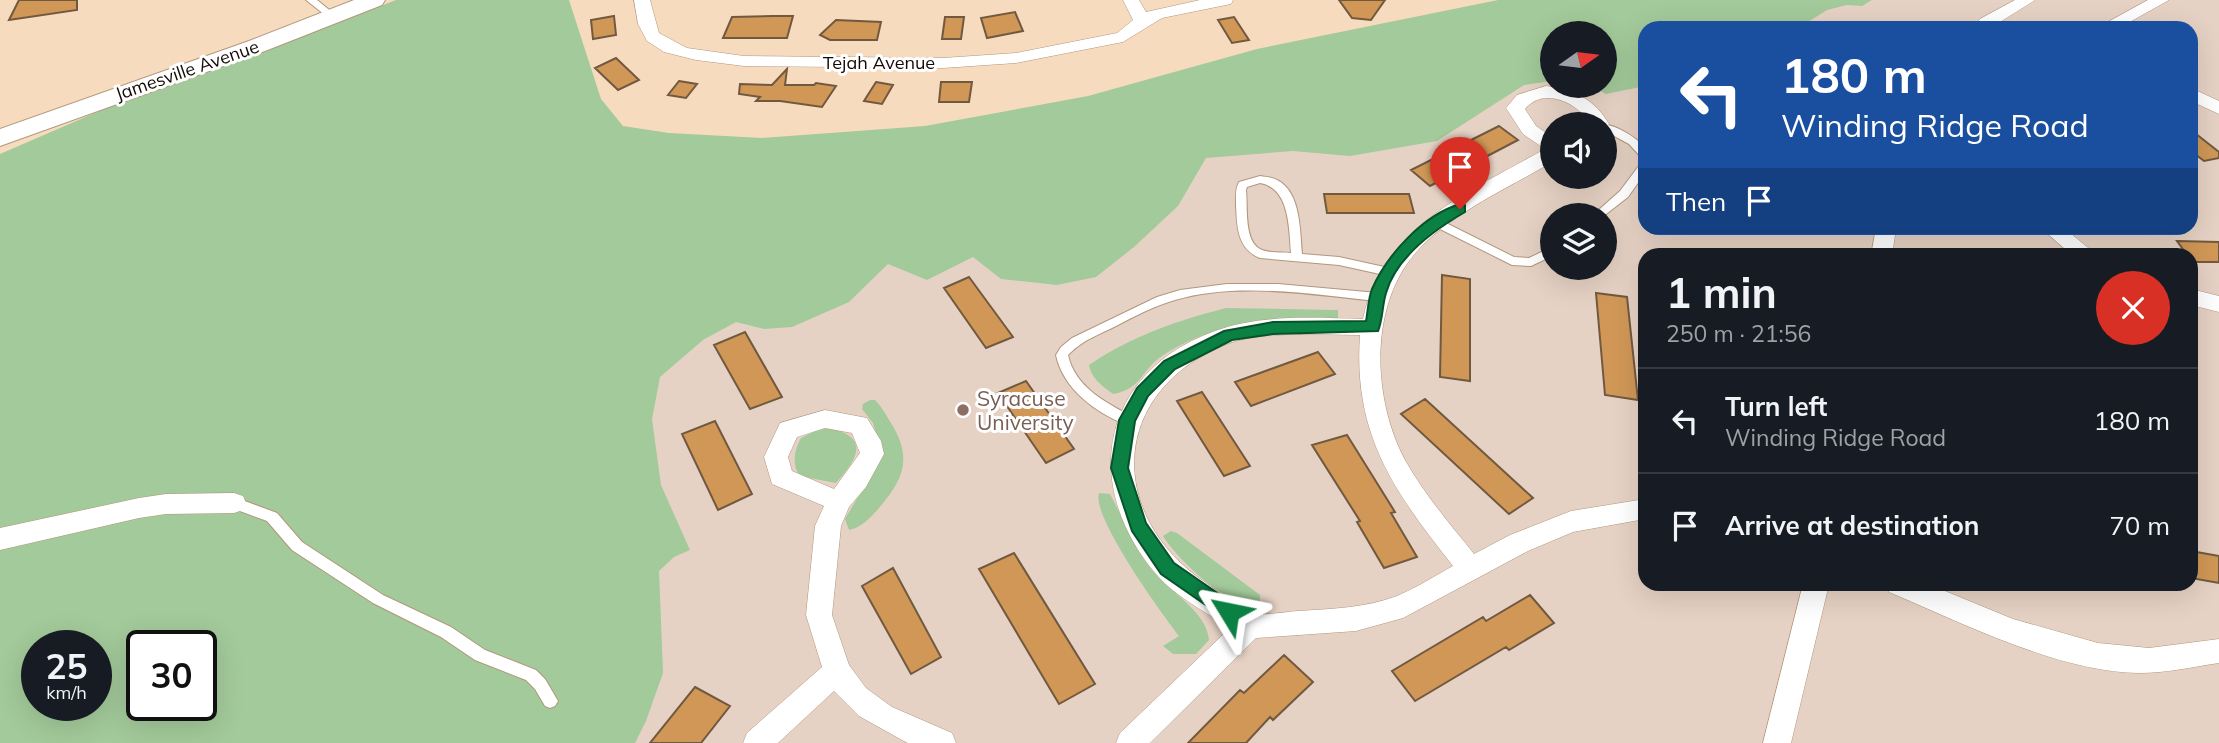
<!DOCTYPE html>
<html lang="en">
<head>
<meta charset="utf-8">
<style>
  body { margin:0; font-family:Mulish,sans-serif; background:#242831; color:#f1f3f6; height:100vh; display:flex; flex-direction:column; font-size:26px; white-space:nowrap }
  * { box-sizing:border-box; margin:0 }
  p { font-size:23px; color:#9ea1a6 }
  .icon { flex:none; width:38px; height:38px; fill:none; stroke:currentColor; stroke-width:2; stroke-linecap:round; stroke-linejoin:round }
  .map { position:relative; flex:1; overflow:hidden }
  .side { position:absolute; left:1638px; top:248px; width:560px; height:343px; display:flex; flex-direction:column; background:#171b24; border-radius:21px; box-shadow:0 7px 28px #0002 }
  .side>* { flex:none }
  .hud { position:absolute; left:1638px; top:21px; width:560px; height:214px; border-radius:21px; box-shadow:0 7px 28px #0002; background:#1a4fa0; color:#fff; overflow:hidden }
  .needle { width:46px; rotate:76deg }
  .fabs { position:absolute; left:1540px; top:21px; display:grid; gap:14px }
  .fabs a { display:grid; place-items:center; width:77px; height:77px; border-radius:50%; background:#171b24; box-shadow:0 7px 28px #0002; font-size:35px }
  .speed { position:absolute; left:21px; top:630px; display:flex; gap:14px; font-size:35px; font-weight:700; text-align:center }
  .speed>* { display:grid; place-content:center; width:91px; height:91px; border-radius:50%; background:#171b24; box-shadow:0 7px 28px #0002; line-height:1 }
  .speed small { font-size:18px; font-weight:400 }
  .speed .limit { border:4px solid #111; border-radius:10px; background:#fff; color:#111 }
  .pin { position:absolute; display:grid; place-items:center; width:60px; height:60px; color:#fff; margin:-72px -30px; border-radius:50% 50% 50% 0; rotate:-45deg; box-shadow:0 0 7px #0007 }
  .pin .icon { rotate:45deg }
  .me { position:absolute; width:77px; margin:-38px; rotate:305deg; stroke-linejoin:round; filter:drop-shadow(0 0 5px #0008) }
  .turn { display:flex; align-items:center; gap:24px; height:147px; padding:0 28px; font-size:32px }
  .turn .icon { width:91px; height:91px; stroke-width:2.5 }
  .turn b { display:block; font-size:49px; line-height:60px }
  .then { display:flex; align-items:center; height:66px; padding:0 28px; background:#0003; gap:14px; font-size:26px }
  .round { display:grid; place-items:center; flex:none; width:74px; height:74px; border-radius:37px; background:#242831 }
  .headline { display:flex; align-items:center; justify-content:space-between; height:119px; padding:0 28px }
  h1 { font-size:42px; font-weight:700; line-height:52px }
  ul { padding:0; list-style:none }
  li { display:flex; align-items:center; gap:21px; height:105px; padding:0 28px; border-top:2px solid #363941 }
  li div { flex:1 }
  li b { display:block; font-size:26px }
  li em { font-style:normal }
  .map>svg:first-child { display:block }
</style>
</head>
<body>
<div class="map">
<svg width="2219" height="743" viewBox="0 0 2219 743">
  <rect width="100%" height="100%" fill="#f7dbbf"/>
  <path fill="#e6d2c4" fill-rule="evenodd" d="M1643,0H2219V743H0V553ZM1645,28H2191V228H1645ZM1552,33H1605V86H1552ZM1552,124H1605V177H1552ZM1552,215H1605V268H1552ZM1645,256H2191V584H1645ZM37,646H96V705H37ZM142,646H201V705H142Z"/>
  <path fill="#a3ca9a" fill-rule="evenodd" d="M396,0H569L601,99L623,126L669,133L762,138L925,126L1088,96L1257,49L1498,0H1872L1862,6L1847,5L1827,10L1800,27L1645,28V86L1606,94L1591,86H1605V33H1552V81L1524,85L1437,141L1350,156L1293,151L1206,158L1178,206L1134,247L1096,277L1057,285L1001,279L973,257L927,280L888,264L849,302L792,327L764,329L736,322L703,340L660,377L652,419L661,485L690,550L674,557L659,571L663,673L646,721L635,743H0V154L134,96L247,58ZM37,646H96V705H37ZM142,646H201V705H142Z
    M1226,308L1338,310V319C1276,318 1217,320 1162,356C1141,370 1142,389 1113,394C1102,386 1091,378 1089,365C1132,336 1176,321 1226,308Z
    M870,400H875C882,407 886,415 891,423C912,457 905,478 879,508C871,517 861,528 849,530L845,519L882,456L873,423L862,409L863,404Z
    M830,428C871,438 857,459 836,483L799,476C792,462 794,451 801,438L819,429Z
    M1099,493L1110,494C1124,520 1133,547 1152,570C1170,592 1207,612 1209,640L1196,654H1173L1163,646L1179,636C1162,614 1091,516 1099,493Z
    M1171,531L1177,533L1260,595V604C1235,615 1176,558 1163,536Z"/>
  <path fill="#d09757" stroke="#715940" stroke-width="2" d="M19,0H77V10L9,20Z
    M1339,0H1385L1371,20L1352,18Z
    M1015,12L1023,31L987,38L981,18Z
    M614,16L616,35L593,39L591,20Z
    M773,16H793L787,38H723L732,17Z
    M945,17H964L961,39H942Z
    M1234,17L1249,40L1232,43L1218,20Z
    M836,20L881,22L877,40H830L820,35Z
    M616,58L639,80L618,90L595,68Z
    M787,69L785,85H814L816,83L836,86L822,107L780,101H756L760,97L739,94L740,84L772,85Z
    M679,81L697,84L686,98L668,95Z
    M876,82L893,85L882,104L864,101Z
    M941,82H972L969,102H939Z
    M1499,126L1518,140L1430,186L1411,170Z
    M2191,130L2219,152V158L2204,161L2191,151Z
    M1324,194H1409L1414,213H1327Z
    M2177,241L2219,242V262H2193L2191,256H2188Z
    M1442,275L1470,279V381L1440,377Z
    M969,277L1013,337L986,348L944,288Z
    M1596,293L1627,297L1638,400L1605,395Z
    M745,332L782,397L750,409L714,345Z
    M1318,352L1335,374L1251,406L1235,382Z
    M1026,381L1074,449L1046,463L998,393Z
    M1202,392L1250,466L1224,476L1177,401Z
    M1425,399L1533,498L1509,514L1401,414Z
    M715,421L752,494L718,510L682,434Z
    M1347,435L1395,512L1391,513L1417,557L1384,568L1357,522L1360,521L1312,445Z
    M2191,551L2219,556V583L2191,578Z
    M1014,553L1095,684L1059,704L979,569Z
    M893,568L941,657L911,674L862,586Z
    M1530,595L1554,623L1509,650L1506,647L1415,701L1392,671L1483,617L1486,621Z
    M1284,655L1313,682L1273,720L1270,717L1246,743H1188L1240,690L1244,693Z
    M695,687L730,706L701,743H650Z"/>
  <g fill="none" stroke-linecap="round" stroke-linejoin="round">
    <defs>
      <path id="service" d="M306,0H317L338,17L336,19H330Z
        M1603,124C1618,126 1635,137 1645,147V158L1641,157L1629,144L1605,131V124Z
        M1645,162V173L1628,197L1605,215H1593L1620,191L1641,163Z
        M1260,176C1265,177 1272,177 1277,180C1301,192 1300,231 1302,254L1339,257L1389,268L1393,269L1395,272L1393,275L1389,276L1339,265L1260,258C1237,249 1237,226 1236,205C1236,196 1235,190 1239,182ZM1260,183C1290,188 1289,229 1291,253C1282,252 1270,253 1262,250C1243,243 1248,206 1246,190L1247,187Z
        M1436,218L1514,257L1529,258L1552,247V256L1531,266L1512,265L1432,225L1431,222Z
        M1227,284H1278L1378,293L1384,297L1378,301C1314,295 1237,281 1175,300C1154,306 1135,316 1116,326C1100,334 1083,340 1070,353L1068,355C1075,387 1105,402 1131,416L1133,420L1131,424L1127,425C1096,413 1063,389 1056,355L1061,347L1072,338L1157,297L1180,290Z
        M234,497L277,513L302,542L383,595L451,627L485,650L536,670L545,679L558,701L555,706L550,708L545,706L535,689L526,680L475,660L441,637L373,603L292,550L267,521L229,507L227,503L229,499Z"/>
      <path id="minor" d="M634,0H650L659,33L687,48L744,56L943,58L1016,53L1117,33L1133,20L1123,0H1139L1146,12L1200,0H1233L1231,4L1162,18L1123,42L1016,63L943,68L744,66L696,60L664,52L647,41L638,24Z
        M2015,0H2035L1992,27H1980L1977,23L1980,19Z
        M2148,0H2169L2119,28H2097Z
        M1546,86C1575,90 1594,99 1609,124L1605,129V124H1591C1578,103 1544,86 1525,109L1536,126L1552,137V162C1507,189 1455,211 1419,249C1368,303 1372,398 1405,460C1424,494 1450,524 1474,554L1510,535L1571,511L1645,499V519L1573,532L1528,551L1403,618L1356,631L1256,638L1150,743H1116L1120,733L1230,628C1206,612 1176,597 1157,575C1080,486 1100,372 1215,331C1262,314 1314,318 1363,319C1382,227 1471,191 1545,149L1523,134L1506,108L1517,95ZM1300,334L1360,335C1353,435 1394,491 1453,566C1435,576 1416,588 1397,596C1365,608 1331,609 1298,611C1285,612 1268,615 1255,614C1244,612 1217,591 1206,583C1105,515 1109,391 1227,344C1249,335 1276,335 1300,334Z
        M2191,88L2219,101V114L2191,101Z
        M1876,228H1896L1892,256H1871Z
        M2041,228H2064L2098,256H2073Z
        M2191,289L2219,296V312L2191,305Z
        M825,410L867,418L881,441L884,454L866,487L849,507L841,526L832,615L849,665L866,688L892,707L952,733L956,743H908L902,740L859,716L834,691L778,743H743L747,733L822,667L806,615L815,526L824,506L772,484L764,457L780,423ZM825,428L852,433L860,453L834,489L792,471L788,457L797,437Z
        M234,493L243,496L246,503L243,510L234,513L166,514L139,518L0,550V528L139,498L166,494Z
        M1803,584H1829L1791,743H1763Z
        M1885,584H1928L2013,619L2098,643L2149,648L2219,639V663C2192,667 2166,673 2139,673C2059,672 1962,623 1889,592Z"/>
      <path id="tertiary" d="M354,0H385L382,5L265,51L0,146V129L249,41Z"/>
    </defs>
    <use href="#service" stroke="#b1977c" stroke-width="2"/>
    <use href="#minor" stroke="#b1977c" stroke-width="1"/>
    <use href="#tertiary" stroke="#b1977c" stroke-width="2"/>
    <use href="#service" fill="#fff" fill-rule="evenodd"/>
    <use href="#minor" fill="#fff" fill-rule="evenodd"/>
    <use href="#tertiary" fill="#fff" fill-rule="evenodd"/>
  </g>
  <path fill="#0b8043" stroke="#07532c" stroke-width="2" d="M1460,204L1465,205V212C1434,230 1396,257 1386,293C1382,306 1383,319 1378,331L1273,334L1232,340L1175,369L1148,396L1135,421L1128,468L1146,523L1174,563L1236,606L1238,612L1236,617L1229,620L1223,617L1161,574L1132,531L1111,468L1119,420L1137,388L1164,361L1224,331L1273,322L1366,321C1368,311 1368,299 1372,289C1387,255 1423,215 1460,204Z"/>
  <circle fill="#8d6e63" stroke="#fff" stroke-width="2.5" cx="963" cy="410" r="7"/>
  <g text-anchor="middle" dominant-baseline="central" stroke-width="6" stroke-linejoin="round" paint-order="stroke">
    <g font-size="18" fill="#130a03" stroke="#fff">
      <text x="879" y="62">Tejah Avenue</text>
      <text transform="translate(187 70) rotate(-19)">Jamesville Avenue</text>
    </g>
    <g font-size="21" fill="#785e54" stroke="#fff" text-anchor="start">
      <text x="977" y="398">Syracuse<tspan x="977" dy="24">University</tspan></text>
    </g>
  </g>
</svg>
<div class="fabs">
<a><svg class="needle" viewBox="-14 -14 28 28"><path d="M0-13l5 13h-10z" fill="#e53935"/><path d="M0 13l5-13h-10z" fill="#9ea1a6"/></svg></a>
<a><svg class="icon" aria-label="sound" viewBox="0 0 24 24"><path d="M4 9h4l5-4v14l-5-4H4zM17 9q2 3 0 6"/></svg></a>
<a><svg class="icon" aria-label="layers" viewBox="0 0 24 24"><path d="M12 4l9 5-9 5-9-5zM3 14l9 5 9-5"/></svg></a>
</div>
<div class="speed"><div>25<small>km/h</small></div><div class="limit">30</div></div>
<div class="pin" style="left:1460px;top:209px;background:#d93025"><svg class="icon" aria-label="arrive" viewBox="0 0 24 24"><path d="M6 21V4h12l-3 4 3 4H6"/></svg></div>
<svg class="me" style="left:1229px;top:612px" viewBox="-20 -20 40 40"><path d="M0-17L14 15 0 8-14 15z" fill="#0b8043" stroke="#fff" stroke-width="4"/></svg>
<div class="hud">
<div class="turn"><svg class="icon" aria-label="left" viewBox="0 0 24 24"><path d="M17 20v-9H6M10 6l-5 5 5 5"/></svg><div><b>180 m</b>Winding Ridge Road</div></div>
<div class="then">Then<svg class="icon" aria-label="arrive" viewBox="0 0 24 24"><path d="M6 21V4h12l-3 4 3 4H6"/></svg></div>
</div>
<section class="side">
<div class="headline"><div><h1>1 min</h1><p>250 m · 21:56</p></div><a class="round" style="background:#d93025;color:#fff"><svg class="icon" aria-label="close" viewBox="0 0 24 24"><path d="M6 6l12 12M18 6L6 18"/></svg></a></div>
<ul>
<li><svg class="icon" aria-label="left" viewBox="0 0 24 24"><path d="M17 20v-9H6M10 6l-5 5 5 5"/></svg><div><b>Turn left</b><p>Winding Ridge Road</p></div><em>180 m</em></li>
<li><svg class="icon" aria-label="arrive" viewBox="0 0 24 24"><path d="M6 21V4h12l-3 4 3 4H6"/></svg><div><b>Arrive at destination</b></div><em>70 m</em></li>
</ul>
</section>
</div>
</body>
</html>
